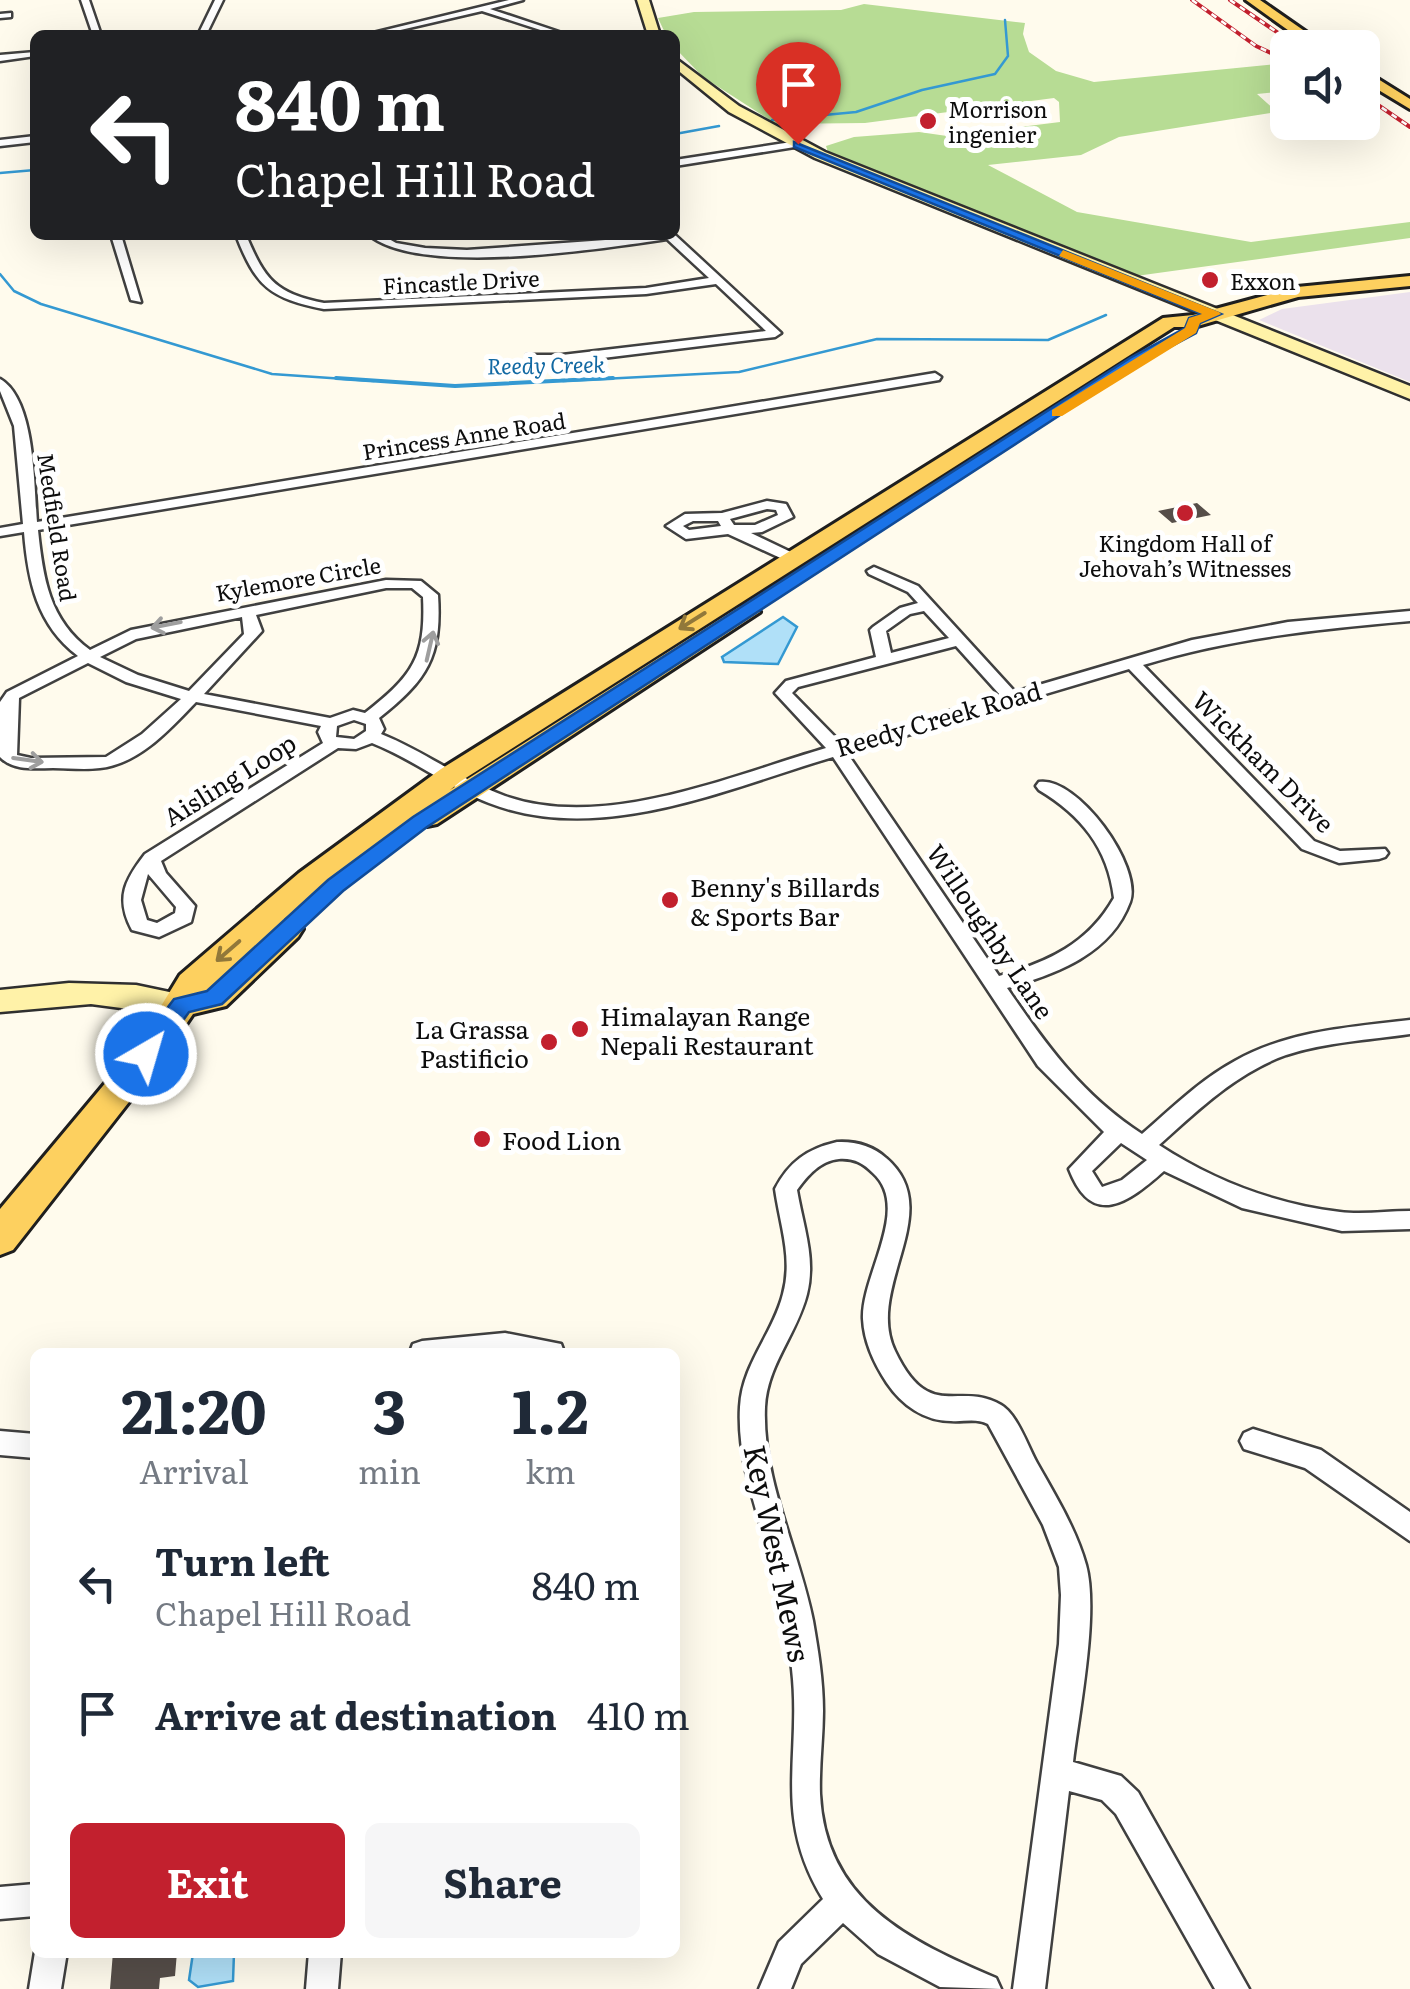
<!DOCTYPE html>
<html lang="en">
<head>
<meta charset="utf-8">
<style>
  body { margin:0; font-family:Literata,serif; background:#f6f6f7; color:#1f2937; height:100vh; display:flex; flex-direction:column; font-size:38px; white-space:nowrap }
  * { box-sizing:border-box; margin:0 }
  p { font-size:32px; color:#747a83 }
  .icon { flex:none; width:55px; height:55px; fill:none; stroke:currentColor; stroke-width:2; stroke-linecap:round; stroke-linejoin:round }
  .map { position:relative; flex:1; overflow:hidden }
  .drawer { position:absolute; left:30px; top:1348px; width:650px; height:610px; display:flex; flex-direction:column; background:#fff; border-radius:15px; box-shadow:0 10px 40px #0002 }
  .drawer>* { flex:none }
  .guide { position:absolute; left:30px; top:30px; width:650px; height:210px; border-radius:15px; box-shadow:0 10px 40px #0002; background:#202124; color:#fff; overflow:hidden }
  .buttons { position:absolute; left:1270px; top:30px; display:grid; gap:20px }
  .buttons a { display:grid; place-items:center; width:110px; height:110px; border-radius:15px; background:#fff; box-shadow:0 10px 40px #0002; font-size:50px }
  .pin { position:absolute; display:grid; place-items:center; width:85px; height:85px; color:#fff; margin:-102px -42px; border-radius:50% 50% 50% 0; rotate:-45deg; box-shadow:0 0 10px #0007 }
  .pin .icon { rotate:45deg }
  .me { position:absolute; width:110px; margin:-55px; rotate:38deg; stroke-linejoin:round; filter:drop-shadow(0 0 8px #0008) }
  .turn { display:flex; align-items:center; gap:35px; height:210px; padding:0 40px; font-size:45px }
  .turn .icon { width:130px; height:130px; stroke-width:2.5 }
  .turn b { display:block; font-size:70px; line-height:85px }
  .eta { display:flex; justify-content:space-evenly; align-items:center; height:170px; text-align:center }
  .eta b { font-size:60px; font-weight:700; line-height:70px }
  .cta { display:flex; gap:20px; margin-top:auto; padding:20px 40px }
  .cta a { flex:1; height:115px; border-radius:15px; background:#c2202e; color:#fff; font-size:40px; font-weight:700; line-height:115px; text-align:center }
  .cta a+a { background:#f6f6f7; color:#1f2937 }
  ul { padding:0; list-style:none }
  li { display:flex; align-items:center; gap:30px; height:130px; padding:0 40px }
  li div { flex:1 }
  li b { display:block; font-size:38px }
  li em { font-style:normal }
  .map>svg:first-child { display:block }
</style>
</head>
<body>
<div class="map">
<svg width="1410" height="1989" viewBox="0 0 1410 1989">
  <rect width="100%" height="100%" fill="#fffbed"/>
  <path fill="#ebe1ec" d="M1410,292V382L1259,320L1282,309Z"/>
  <path fill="#b7dc94" d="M864,4L1025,23L1023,34L1029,52L1056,71L1094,82L1287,63V91L1257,94L1277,112L1119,137L1081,155L988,165L1077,212L1251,242L1410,222V238L1136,276L851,163L828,152L826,146L854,137L919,132L947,136L1060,122L1059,102L1054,98L865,123L776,124L703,77L675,48V35H666L658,18L694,12L841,10Z"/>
  <path fill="#b0e0f8" stroke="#3499d2" stroke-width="2.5" d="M783,617L797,627L778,664L724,662L722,657Z
    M193,1953H234L233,1981L198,1987L189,1980Z"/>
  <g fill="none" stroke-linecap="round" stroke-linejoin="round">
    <path stroke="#3499d2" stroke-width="2.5" d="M772,120L856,112L922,90L995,74L1008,56L1005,20
      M675,134L719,126
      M0,173L35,170
      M0,274L14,291L41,304L272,374L374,381
      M563,381L739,372L877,339L1048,340L1106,315"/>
    <path stroke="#3499d2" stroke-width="4" d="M336,378L455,386L613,378"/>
  </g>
  <path fill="#564e49" d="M1197,503L1211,515L1172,523L1158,511Z
    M113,1952H177L175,1976L160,1978L159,1989H110Z"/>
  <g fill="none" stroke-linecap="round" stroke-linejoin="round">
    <defs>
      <path id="street" d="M81,0H89L101,35H93Z
        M215,0H223L206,35H198Z
        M509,0H523L490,9L568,35H556L482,11L379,35H365Z
        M11,13V17L0,18V14Z
        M35,52V56L0,61V55Z
        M35,136V142L0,146V140Z
        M798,141L801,146L675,166V160Z
        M111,235H121L141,302L131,300Z
        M236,235H246C265,280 275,293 324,303L646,288L709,278L667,239C600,249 421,277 369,235H382L396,243L425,248L467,250L675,235L781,333L775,337L562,363L531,362L527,361V355H562L766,331L716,284L646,294L324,309C270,298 256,287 236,235Z
        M935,373L941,377L939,380L38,530C43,578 49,620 90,650L131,630L386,580L421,581L438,595C442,657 427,680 379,718L384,729L381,734C424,751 461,780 505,796C604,831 730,776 826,748L775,693L786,681L876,657L870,630L873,627L900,608L918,603L908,592L869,574L867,571L874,567L918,586L1015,692L1192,640L1288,622L1410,611V621C1319,629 1231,638 1143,665L1314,841L1340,851L1385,849L1388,853L1385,857L1379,859L1339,863L1302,849L1129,669L847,753L999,976C1048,962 1088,944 1114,898C1108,848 1081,815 1039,790L1036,786L1039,782C1077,776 1143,866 1130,902C1111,954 1056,974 1007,988C1047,1046 1082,1095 1142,1134C1172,1108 1200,1080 1235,1061C1288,1031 1350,1027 1410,1020V1034C1369,1040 1326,1042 1286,1055C1236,1073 1198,1110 1159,1145C1214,1181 1275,1204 1340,1212C1362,1215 1387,1211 1410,1211V1229L1342,1231L1242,1208L1164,1171C1128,1203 1092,1229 1069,1169L1104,1132L1038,1066L833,757C725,789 601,846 489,803C448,787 413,759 372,743L356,749L338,748L161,861L166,873L195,906L191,922L159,937L132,930C115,898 125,880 145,854L323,743L318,732L321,726L196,702C170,729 139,764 100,768C84,770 68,768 53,768C34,768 14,771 0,757V702L7,692L78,656C37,625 28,581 24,532L0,536V528L23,524L14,426L0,391V379C35,399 34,484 37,522ZM386,588H412L423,597C426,658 412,676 365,713L353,710L330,718L204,694L262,631L256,615ZM924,611L949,638L891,653L886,631L910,614ZM242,617L244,634L189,691L138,675L100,657L136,639ZM956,646L1001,696L841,743L792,693L798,687ZM88,663L126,682L181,699L142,734L106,757L31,758L17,755L19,698ZM354,720L366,724V731L354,739L336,737L337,726ZM148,874L176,907L175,913L157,923L147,920L141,900ZM1121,1143L1147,1160L1122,1180L1102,1187L1092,1171Z
        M767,501L786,504L793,517L762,532L751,533L797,555V561H787L728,534L686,539L666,526L685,514L722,513ZM767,509L776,510L778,515L755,525H734L730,519ZM693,521H718L721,526L689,530L683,526Z
        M837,1142C855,1141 873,1146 886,1158C948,1211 864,1287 895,1351C930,1424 958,1380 1001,1405C1017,1414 1028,1447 1037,1463C1055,1495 1076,1529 1086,1565C1099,1612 1079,1712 1073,1762L1121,1776L1138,1792L1249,1989H1215L1116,1814L1102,1800L1069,1791L1045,1989H1013L1059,1644L1061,1595L1059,1567L1043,1525L988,1424C976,1418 964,1422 951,1421C924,1421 902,1405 887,1383C875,1365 864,1342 863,1319C861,1275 912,1208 873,1173C863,1163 854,1158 839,1159C820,1161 808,1175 797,1190C803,1226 816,1258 807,1294C797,1334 767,1365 765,1407C762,1480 799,1550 813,1621C818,1650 823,1680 823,1711C823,1738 819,1766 820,1794C825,1901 909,1941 996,1978L1001,1989L940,1987L878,1954L843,1923L801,1964L791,1989H759L779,1942L823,1899C772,1816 802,1756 792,1669C788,1633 781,1598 772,1564C758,1513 737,1461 740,1407C742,1364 773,1334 783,1294C793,1258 780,1225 775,1189C789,1162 807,1149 837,1142Z
        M505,1333L561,1344L564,1352H410L413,1344L422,1341Z
        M1253,1429L1321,1450L1410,1512V1541L1305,1468L1244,1449L1240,1441L1244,1433Z
        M0,1431L35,1434V1458L0,1455Z
        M35,1884V1916L0,1919V1887Z
        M35,1952H67L61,1989H29Z
        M309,1952H341L338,1989H306Z"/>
      <path id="secondary" d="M637,0H649L660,35H648Z
        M675,58L739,106L825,152L1410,386V399L815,158L729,112L675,68Z
        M69,983L136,985L193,997L197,1005L193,1013L182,1016L91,1004L0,1012V990Z"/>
      <path id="primary" d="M1246,0H1260L1329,48H1313Z
        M1362,69L1410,99V109L1362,80Z
        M1410,276V286L1298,297L1194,327H1174L461,781L450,790L739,607L748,605L760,612L437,824L427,826L413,817L284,919L298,921L303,929L298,937L226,1006L193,1014L161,1061L13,1250L0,1255V1209L138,1044L180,975L299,873L441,769L1163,318L1193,315L1297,287Z"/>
    </defs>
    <use href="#street" stroke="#404040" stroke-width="5"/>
    <use href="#secondary" stroke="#2f2f2f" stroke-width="5"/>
    <use href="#primary" stroke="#1e1e1e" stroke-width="6"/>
    <use href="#street" fill="#fff" fill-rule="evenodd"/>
    <use href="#secondary" fill="#fff2a8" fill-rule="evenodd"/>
    <use href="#primary" fill="#fdd05f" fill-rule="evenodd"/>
    <defs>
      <path id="rail" d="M1192,0L1256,46L1288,61
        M1230,0L1300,48
        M1362,94L1410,127"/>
    </defs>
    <use href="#rail" stroke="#c2202e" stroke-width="4"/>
    <use href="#rail" stroke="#fff" stroke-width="2.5" stroke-dasharray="6" stroke-linecap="butt"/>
  </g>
  <defs><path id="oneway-shaft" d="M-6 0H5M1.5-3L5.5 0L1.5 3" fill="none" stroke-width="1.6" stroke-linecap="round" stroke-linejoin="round" transform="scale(2.5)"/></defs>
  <g stroke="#91783a">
    <use href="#oneway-shaft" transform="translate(692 621) rotate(148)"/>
    <use href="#oneway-shaft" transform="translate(228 951) rotate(139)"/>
  </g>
  <g stroke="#9e9e9e">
    <use href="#oneway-shaft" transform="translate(166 625) rotate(169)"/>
    <use href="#oneway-shaft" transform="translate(430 646) rotate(-77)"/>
    <use href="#oneway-shaft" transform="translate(28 760) rotate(8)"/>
  </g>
  <path fill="#1a73e8" stroke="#114b97" stroke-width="2.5" d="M794,142L1221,314L1200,323L1196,333L1140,363L427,827L343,891L222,1004L189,1012L155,1060H138V1047L174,999L207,991L328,880L413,817L1130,358L1185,328L1189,318L1202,314L794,147Z"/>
  <path fill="#f59e0b" d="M1063,250L1219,312L1221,314L1200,323L1196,333L1062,416H1052V410L1185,328L1189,318L1202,314L1059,256Z"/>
  <g fill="#c2202e" stroke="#fff" stroke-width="4">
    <circle cx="928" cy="121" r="10"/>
    <circle cx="1210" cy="280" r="10"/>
    <circle cx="1185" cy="513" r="10"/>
    <circle cx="670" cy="900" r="10"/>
    <circle cx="580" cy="1029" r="10"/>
    <circle cx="549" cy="1042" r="10"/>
    <circle cx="482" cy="1139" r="10"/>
  </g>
  <g text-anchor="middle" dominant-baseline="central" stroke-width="10" stroke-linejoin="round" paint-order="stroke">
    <g font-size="22" fill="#0d0d0d" stroke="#fff" text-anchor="start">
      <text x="948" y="108">Morrison<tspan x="948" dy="25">ingenier</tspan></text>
      <text x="1230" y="280">Exxon</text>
      <text x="1185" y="542" text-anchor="middle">Kingdom Hall of<tspan x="1185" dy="25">Jehovah’s Witnesses</tspan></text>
    </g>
    <g font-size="22" fill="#0d0d0d" stroke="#fff">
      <text transform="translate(461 281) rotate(-3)">Fincastle Drive</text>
      <text transform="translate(464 435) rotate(-9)">Princess Anne Road</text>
      <text transform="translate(58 527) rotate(81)">Medfield Road</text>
      <text transform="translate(298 578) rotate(-10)">Kylemore Circle</text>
    </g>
    <g font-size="22" font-style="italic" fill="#1269a3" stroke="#fff">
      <text transform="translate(546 364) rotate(-1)">Reedy Creek</text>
    </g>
    <g font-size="25" fill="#0d0d0d" stroke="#fff">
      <text transform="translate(938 718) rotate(-16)">Reedy Creek Road</text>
      <text transform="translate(1264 761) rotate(45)">Wickham Drive</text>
      <text transform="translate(229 779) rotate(-32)">Aisling Loop</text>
      <text transform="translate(991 931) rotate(56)">Willoughby Lane</text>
    </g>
    <g font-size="25" fill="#0d0d0d" stroke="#fff" text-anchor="start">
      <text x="690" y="886">Benny's Billards<tspan x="690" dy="29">&amp; Sports Bar</tspan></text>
      <text x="600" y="1015">Himalayan Range<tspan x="600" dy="29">Nepali Restaurant</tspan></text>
      <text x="529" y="1028" text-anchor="end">La Grassa<tspan x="529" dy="29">Pastificio</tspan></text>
      <text x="502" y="1139">Food Lion</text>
    </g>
    <g font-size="30" fill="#0d0d0d" stroke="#fff">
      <text transform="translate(779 1553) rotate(78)">Key West Mews</text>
    </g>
  </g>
</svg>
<div class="buttons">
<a><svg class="icon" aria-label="sound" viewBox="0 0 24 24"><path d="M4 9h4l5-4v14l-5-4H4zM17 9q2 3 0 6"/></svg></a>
</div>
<div class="pin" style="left:798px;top:144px;background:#d93025"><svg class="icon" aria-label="arrive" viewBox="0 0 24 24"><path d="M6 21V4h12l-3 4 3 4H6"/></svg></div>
<svg class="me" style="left:146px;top:1054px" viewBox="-20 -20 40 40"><circle r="17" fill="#1a73e8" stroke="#fff" stroke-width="3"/><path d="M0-11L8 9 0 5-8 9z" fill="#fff"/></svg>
<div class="guide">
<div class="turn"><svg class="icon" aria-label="left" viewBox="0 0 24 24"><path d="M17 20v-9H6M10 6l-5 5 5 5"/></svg><div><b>840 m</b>Chapel Hill Road</div></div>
</div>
<section class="drawer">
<div class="eta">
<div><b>21:20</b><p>Arrival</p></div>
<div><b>3</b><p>min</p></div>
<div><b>1.2</b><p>km</p></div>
</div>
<ul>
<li><svg class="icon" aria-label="left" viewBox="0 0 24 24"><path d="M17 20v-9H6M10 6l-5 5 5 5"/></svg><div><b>Turn left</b><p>Chapel Hill Road</p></div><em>840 m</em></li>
<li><svg class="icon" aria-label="arrive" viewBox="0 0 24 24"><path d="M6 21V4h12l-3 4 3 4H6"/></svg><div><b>Arrive at destination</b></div><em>410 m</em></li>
</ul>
<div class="cta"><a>Exit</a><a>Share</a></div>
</section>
</div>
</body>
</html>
